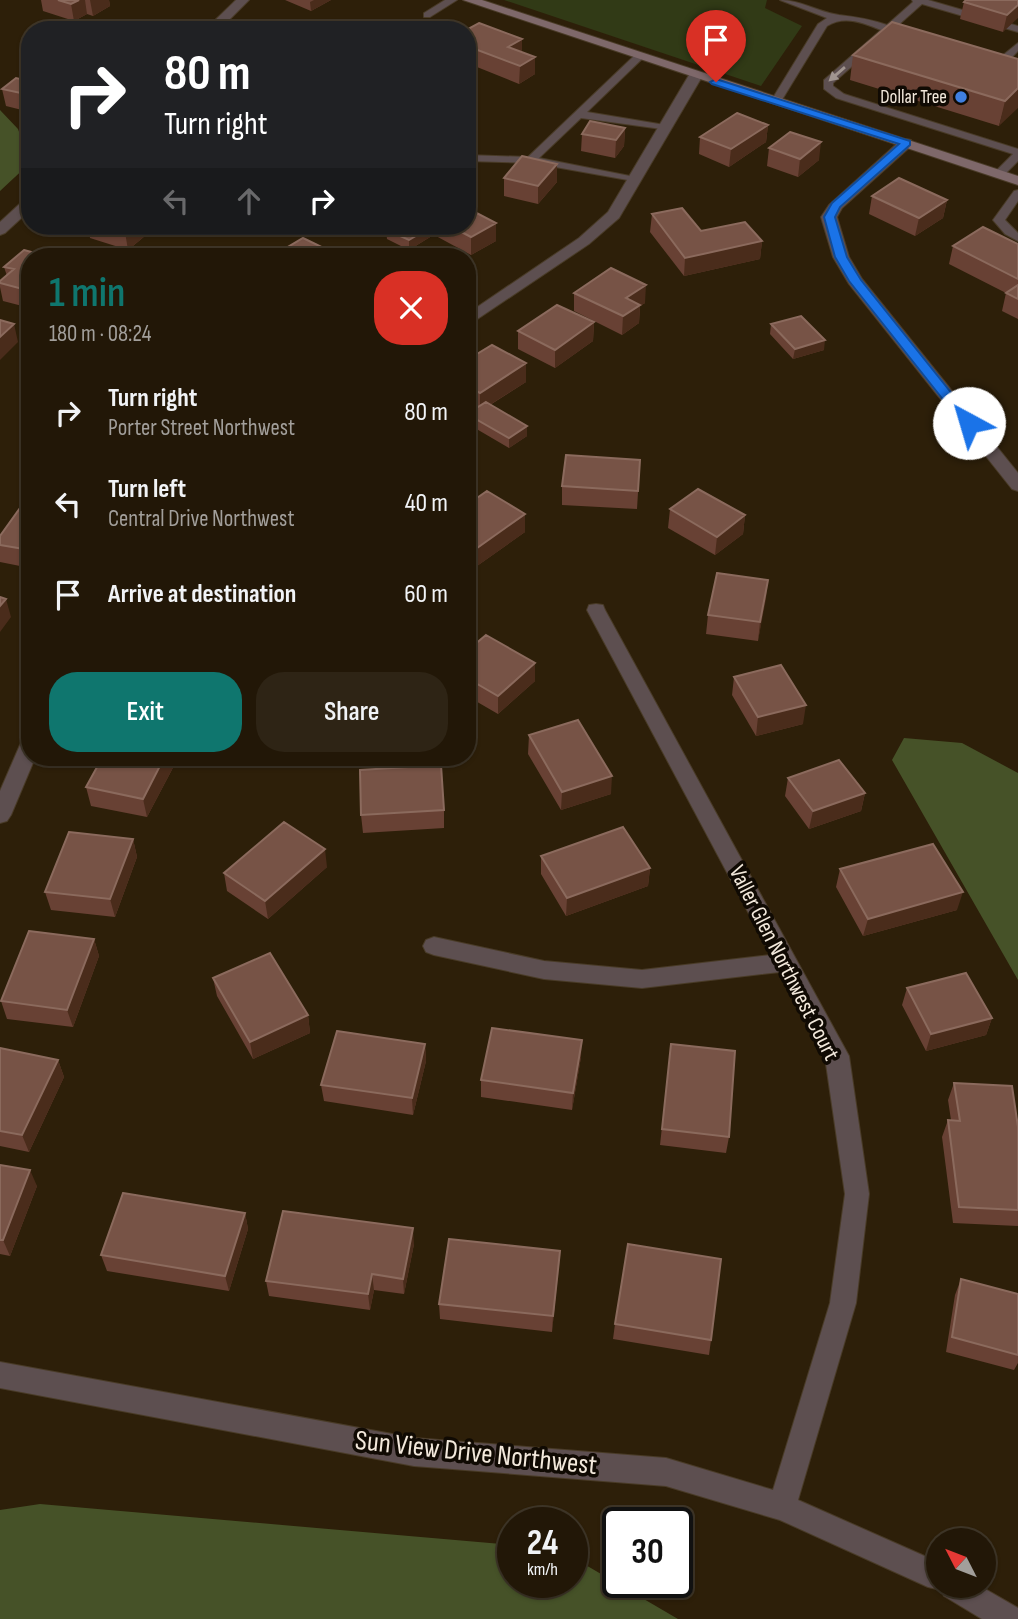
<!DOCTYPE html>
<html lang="en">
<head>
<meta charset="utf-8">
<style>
  body { margin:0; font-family:"Sofia Sans Condensed",sans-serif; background:#2e2415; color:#f1f3f6; height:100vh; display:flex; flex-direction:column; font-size:26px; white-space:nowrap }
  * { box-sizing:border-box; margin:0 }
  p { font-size:23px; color:#a29f9b }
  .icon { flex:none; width:38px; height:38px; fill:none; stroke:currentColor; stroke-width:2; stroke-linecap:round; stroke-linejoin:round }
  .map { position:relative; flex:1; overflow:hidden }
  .sheet { position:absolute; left:21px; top:248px; width:455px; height:518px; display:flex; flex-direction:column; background:#221707; border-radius:28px; box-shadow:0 2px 5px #0004,0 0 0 2px #3f3628 }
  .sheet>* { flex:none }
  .hud { position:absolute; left:21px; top:21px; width:455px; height:214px; border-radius:28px; box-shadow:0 2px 5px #0004,0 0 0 2px #3f3628; background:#202124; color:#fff; overflow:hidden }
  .needle { width:46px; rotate:312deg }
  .fabs { position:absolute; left:926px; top:1528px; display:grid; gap:14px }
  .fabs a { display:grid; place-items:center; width:70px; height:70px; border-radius:50%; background:#221707; box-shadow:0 2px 5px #0004,0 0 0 2px #3f3628; font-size:35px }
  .speed { position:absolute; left:497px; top:1507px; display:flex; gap:14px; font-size:35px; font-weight:700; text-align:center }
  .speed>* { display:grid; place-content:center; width:91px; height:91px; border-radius:50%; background:#221707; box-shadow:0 2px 5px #0004,0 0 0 2px #3f3628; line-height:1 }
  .speed small { font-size:18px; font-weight:400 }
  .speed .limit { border:4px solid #111; border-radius:10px; background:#fff; color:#111 }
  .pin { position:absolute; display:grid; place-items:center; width:60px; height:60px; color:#fff; margin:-72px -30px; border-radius:50% 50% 50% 0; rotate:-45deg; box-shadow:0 0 7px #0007 }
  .pin .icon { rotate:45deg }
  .me { position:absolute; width:77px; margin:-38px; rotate:321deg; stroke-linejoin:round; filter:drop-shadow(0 0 5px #0008) }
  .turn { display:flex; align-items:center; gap:24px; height:147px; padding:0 28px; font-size:32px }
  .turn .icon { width:91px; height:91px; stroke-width:2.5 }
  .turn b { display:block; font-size:49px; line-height:60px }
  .lanes { display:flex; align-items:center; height:66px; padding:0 28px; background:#0003; justify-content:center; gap:35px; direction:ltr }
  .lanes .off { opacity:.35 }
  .round { display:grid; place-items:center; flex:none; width:74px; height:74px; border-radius:28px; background:#2e2415 }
  .overview { display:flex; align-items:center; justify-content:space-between; height:119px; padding:0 28px }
  h1 { font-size:42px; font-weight:600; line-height:52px; color:#0f766e }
  .action { display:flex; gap:14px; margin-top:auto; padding:14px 28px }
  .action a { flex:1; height:80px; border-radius:28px; background:#0f766e; color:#fff; font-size:28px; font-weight:600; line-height:80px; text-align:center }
  .action a+a { background:#2e2415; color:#f1f3f6 }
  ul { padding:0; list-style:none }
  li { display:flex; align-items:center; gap:21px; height:91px; padding:0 28px }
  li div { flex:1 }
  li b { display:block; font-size:26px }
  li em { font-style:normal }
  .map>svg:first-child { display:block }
</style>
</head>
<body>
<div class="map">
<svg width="1018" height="1619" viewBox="0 0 1018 1619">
  <rect width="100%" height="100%" fill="#2d1f09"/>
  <path fill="#313a16" d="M504,0H767L765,8L802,26L761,86Z"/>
  <path fill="#465228" d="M0,110L18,129L30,163L0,191Z
    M904,738L962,743L1018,773V980L892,760Z
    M40,1504L513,1545V1582H572V1557L678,1619H0V1510Z"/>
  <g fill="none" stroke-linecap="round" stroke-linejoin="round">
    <defs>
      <path id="lane" d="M445,0H457L430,17H424V13Z
        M780,0C801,0 818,12 839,15C856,17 870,19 887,25L913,2L912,0H928L1018,26V32L922,4L895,28L900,31L898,33H890L833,83V86L844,94L1018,149V161L1003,176H995V172L1013,154L836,98L824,89V80L881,30C863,23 845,15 827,26L780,103H772L771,101L818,24L827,18Z
        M1018,43V51L1005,64H997V60Z
        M635,55L644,57L587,112L665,125L669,126V130L581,118L539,158L635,177L639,178V182L533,163L467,161V155L528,157Z
        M1018,190V201L1005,220L1018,233V241L1005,234L993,220L1014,191Z"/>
      <path id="street" d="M236,0H249L219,30H205Z
        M696,71L703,75L619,218L589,244L467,326V314L579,238L608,212L689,75Z
        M906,139L911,140V146L842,208L837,217L849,257L862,279L1018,473V491L1012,489L849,284L833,257L821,217L829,205L901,140Z
        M30,198V210L5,233L0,235V222L25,199Z
        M596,604L603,605L605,610L849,1056L869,1194L856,1303L798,1500L938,1562V1586H980L1018,1608V1619H982L944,1596L941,1590L928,1587L780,1520L666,1486L414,1466L0,1388V1362L414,1438L666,1458L773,1490L830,1303L845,1194L825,1057L780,972L642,988L544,979L434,955L426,952L423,946L426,940L434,937L544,961L642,970L771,955L587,610L589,605Z
        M30,738V758H35L11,815L7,821L0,823V791L20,745L23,740Z"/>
      <path id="secondary" d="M463,0H482L1018,176V185Z"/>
    </defs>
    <use href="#lane" stroke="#493b27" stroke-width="2"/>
    <use href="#street" stroke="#493b27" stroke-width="2"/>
    <use href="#secondary" stroke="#493b27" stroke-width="2"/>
    <use href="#lane" fill="#5d4f50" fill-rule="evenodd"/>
    <use href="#street" fill="#5d4f50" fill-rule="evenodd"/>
    <use href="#secondary" fill="#7e686a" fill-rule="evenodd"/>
  </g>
  <path fill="#684134" d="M41,0H109L110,6L93,16L87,14L74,21L43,11Z
    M285,0H331L311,11Z
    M1018,0L1003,32L960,19L964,2Z
    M467,30L535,57V74L519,84L467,63Z
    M853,55L1018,59L999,126L850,80Z
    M30,75V112L6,106L2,89L24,80Z
    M768,125L766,142L729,167L699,154L700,137Z
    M625,128L624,146L615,158L581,151L582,134Z
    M769,148L819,160L798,177L767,166Z
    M557,164V182L538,204L504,196V178Z
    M872,196L947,200L943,218L915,236L869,214Z
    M652,214L701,231L762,241L760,259L684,276L650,232Z
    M88,226H157L128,250L90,238Z
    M393,226H435V234L409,250L387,239L386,230Z
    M436,226H467L496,241L471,255L436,236Z
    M1018,244V319L1002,311L1006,293L949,264L953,246Z
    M30,257V308L3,301L0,287V281L7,276L4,267Z
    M574,293L645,303L640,306L639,323L622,335L574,311Z
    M594,322L593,341L555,368L518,349V331Z
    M771,324L824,350L793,359L770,334Z
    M467,360L526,382L490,405L527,436L509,448L468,424L467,414L476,409L467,404Z
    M640,460L637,509L562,505V486Z
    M30,494V568L0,562V536Z
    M467,505L525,532L477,566L467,560Z
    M670,509L745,515L743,534L715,555L668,528Z
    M768,580L758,641L706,634L708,615Z
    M467,651L535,681L498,714L467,696Z
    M734,677L803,724L756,736L732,695Z
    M529,735L611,794L561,810L528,754Z
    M102,758H175L176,762L147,817L91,806L86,787Z
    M788,778L865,793L861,811L809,829L785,796Z
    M444,810V828L363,833L361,815Z
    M133,839L137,857L115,917L51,910L45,892Z
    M541,856L650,868L648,886L566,916L541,874Z
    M327,867L268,919L227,891L224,873Z
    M840,869L957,910L863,936L836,887Z
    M94,939L99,956L73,1027L7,1019L1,1001Z
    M213,978L308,1015L310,1033L253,1059L217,996Z
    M907,988L992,1018L986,1035L926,1051L902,1005Z
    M425,1044L426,1061L413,1115L324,1101L321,1085Z
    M671,1044L729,1137L726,1153L660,1145Z
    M0,1048L58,1060L64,1077L29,1152L0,1146Z
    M581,1057L572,1110L481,1097V1080Z
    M954,1083L1018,1127V1226L953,1223L942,1137L948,1120H951L948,1100Z
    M0,1165L37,1186L10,1256L0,1254Z
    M245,1213L248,1229L229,1291L107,1271L101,1255Z
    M414,1244L404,1294L374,1290L370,1310L269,1296L266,1281Z
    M560,1251L552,1332L440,1319L439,1304Z
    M961,1279L1018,1294V1363L1014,1370L946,1352L955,1295Z
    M615,1324L711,1340L709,1355L613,1339Z"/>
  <path fill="#4a2c1b" d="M79,0H85L87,14L74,21L71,4Z
    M90,0H109L110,6L93,16Z
    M314,0H331L311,11L310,2Z
    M1018,5V18L1003,32L1007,15Z
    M522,39V56L508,47Z
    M535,57V74L519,84L520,66Z
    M1018,88V108L999,126L1005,101Z
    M768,125L766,142L729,167L731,149Z
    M625,128L624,146L615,158L616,140Z
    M821,142L819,160L798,177L800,159Z
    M557,164V182L538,204V186Z
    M947,200L943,218L915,236L919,218Z
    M496,223V241L471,255V237Z
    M132,226H157L128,250L125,232Z
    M433,226H435V234L409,250V240Z
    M762,241L760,259L684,276L685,258Z
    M328,250L329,257H316Z
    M646,285L645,303L640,306L639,323L622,335L623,316L626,298Z
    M594,322L593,341L555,368V350Z
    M14,324L18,342L0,360V337Z
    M825,340L824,350L793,359L795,349Z
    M526,363V382L480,411V393Z
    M527,426V436L509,448V438Z
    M525,514V532L477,566V548Z
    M745,515L743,534L715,555L717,537Z
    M768,580L766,599L758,641L760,622Z
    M6,599L11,617L0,632V606Z
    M535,663V681L498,714V696Z
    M806,705L803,724L756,736L758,717Z
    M164,758H175L176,762L147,817L143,799Z
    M612,776L611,794L561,810L562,792Z
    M865,793L861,811L809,829L813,811Z
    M133,839L137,857L115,917L110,899Z
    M325,849L327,867L268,919L265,901Z
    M650,868L648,886L566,916L567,898Z
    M963,892L957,910L863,936L868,919Z
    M94,939L99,956L73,1027L67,1010Z
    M308,1015L310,1033L253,1059L250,1042Z
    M992,1018L986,1035L926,1051L931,1034Z
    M582,1040L581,1057L572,1110L573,1093Z
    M425,1044L426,1061L413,1115L412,1098Z
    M58,1060L64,1077L29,1152L22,1135Z
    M30,1170L37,1186L10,1256L3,1240Z
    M245,1213L248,1229L229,1291L225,1276Z
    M413,1228L414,1244L404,1294L403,1279Z
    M560,1251L559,1267L552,1332L553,1316Z
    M372,1274L374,1290L370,1310L368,1294Z"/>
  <path fill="#775346" stroke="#8b6a5d" stroke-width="2" d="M58,0H79L71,4Z
    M966,0H1018V5L1007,15L964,2Z
    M892,22L1018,59V88L1005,101L853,55Z
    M479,23L522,39L508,47L535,57L520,66L467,46L466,30Z
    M30,75V95L2,89L16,78L24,80Z
    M737,113L768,125L731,149L700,137Z
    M590,121L625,128L616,140L582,134Z
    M790,132L821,142L800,159L769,148Z
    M522,156L557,164L538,186L504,178Z
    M899,178L947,200L919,218L872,196Z
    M467,208L496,223L471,237L450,226H467Z
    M682,208L701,231L745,222L762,241L685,258L652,214Z
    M104,226H132L125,232Z
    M393,226H433L409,240L386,230Z
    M983,227L1018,244V279L953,246Z
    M303,238L328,250L316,257H271Z
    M24,250L50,257H30V291L0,283V281L14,269L4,267Z
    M611,268L646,285L626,298L640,305L623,316L574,293Z
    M1018,285V299L1006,293Z
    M557,305L594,322L555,350L518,331Z
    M801,316L825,340L795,349L771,324Z
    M0,320L14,324L0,337Z
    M492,345L526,363L480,393L467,386V360Z
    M486,402L527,426L509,438L467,414Z
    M566,455L640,460L638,491L562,486Z
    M698,489L745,515L717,537L670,509Z
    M487,491L525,514L477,548L467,542V505Z
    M30,494V550L0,545V536Z
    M717,573L768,580L760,622L708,615Z
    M0,597L6,599L0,606Z
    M486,635L535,663L498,696L467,678V651Z
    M781,665L806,705L758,717L734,677Z
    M578,720L612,776L562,792L529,735Z
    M102,758H164L143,799L86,787Z
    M839,760L865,793L813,811L788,778Z
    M441,765L444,810L361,815L360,770Z
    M284,822L325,849L265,901L224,873Z
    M623,827L650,868L567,898L541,856Z
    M69,832L133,839L110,899L45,892Z
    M933,844L963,892L868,919L840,869Z
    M29,931L94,939L67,1010L1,1001Z
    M270,953L308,1015L250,1042L213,978Z
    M966,973L992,1018L931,1034L907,988Z
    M492,1028L582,1040L573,1093L481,1080Z
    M337,1031L425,1044L412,1098L321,1085Z
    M671,1044L735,1051L729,1137L662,1129Z
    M0,1048L58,1060L22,1135L0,1131Z
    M954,1083L1012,1086L1018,1127V1210L959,1207L948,1120L960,1121Z
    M0,1165L30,1170L3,1240H0Z
    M123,1193L245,1213L225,1276L101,1255Z
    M283,1211L413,1228L403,1279L372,1274L368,1294L266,1281Z
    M449,1239L560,1251L553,1316L439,1304Z
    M628,1244L721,1259L711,1340L615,1324Z
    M961,1279L1018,1294V1355L952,1337Z"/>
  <defs><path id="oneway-solid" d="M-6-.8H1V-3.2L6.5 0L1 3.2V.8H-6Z" transform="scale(1.75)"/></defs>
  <use fill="#a0948f" href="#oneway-solid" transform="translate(837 74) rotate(139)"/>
  <path fill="#1a73e8" stroke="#114b97" stroke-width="2" d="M716,79L910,141V145L840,207L835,217L847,257L861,280L974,421V426H964L849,281L835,257L824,217L832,203L899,144L712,84L710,82Z"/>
  <circle fill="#3f7fe0" stroke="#100a03" stroke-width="2.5" cx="961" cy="97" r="7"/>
  <g text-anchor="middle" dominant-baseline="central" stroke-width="7" stroke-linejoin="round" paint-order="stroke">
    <g font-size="19" fill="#f3e9dc" stroke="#100a03" text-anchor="end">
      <text x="947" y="97">Dollar Tree</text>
    </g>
    <g font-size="23" fill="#f3e9dc" stroke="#100a03">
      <text transform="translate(784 963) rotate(63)">Valler Glen Northwest Court</text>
    </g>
    <g font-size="28" fill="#f3e9dc" stroke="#100a03">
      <text transform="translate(476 1453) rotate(6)">Sun View Drive Northwest</text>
    </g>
  </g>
</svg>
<div class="fabs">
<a><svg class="needle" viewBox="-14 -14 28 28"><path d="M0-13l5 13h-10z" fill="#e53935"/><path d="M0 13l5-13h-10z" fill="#a29f9b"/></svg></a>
</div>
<div class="speed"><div>24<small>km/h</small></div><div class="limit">30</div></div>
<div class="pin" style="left:716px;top:82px;background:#d93025"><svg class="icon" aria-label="arrive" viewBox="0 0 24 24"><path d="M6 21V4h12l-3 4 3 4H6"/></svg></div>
<svg class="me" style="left:969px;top:423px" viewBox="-20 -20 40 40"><circle r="19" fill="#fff"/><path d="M0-13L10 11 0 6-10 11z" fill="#1a73e8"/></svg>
<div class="hud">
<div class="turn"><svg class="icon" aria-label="right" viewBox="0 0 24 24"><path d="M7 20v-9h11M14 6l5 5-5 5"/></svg><div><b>80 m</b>Turn right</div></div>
<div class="lanes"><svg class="icon off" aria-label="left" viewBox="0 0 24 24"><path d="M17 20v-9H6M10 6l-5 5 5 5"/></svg><svg class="icon off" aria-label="ahead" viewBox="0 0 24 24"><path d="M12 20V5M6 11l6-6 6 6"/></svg><svg class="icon" aria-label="right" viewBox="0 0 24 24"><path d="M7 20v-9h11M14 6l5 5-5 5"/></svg></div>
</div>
<section class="sheet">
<div class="overview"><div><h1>1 min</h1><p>180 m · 08:24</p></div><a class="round" style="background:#d93025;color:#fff"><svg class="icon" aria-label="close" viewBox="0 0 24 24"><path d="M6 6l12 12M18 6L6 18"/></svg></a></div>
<ul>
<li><svg class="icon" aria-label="right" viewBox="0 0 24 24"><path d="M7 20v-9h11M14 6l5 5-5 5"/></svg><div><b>Turn right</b><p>Porter Street Northwest</p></div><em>80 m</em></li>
<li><svg class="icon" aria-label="left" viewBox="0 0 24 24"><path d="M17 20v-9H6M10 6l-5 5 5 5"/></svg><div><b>Turn left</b><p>Central Drive Northwest</p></div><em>40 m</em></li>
<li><svg class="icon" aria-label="arrive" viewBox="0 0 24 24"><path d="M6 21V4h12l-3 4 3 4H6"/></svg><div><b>Arrive at destination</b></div><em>60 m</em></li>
</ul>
<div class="action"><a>Exit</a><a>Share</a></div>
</section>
</div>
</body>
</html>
